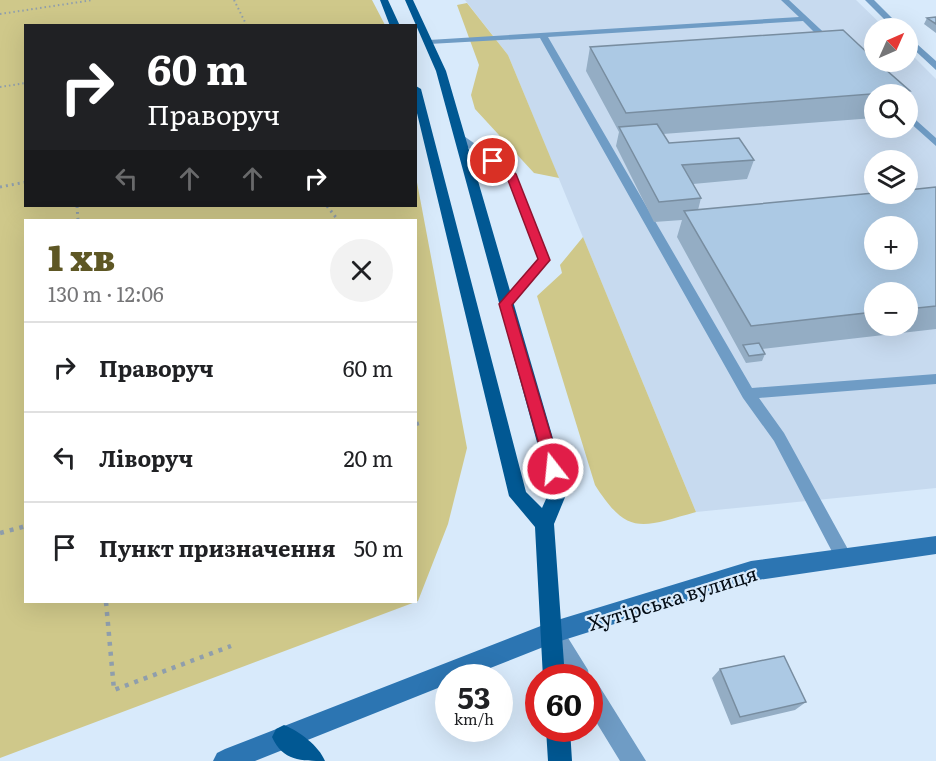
<!DOCTYPE html>
<html lang="uk">
<head>
<meta charset="utf-8">
<style>
  body { margin:0; font-family:Literata,serif; background:#f2f2f2; color:#202124; height:100vh; display:flex; flex-direction:column; font-size:22px; white-space:nowrap }
  * { box-sizing:border-box; margin:0 }
  p { font-size:20px; color:#757577 }
  .icon { flex:none; width:33px; height:33px; fill:none; stroke:currentColor; stroke-width:2; stroke-linecap:round; stroke-linejoin:round }
  .map { position:relative; flex:1; overflow:hidden }
  .details { position:absolute; left:24px; top:219px; width:393px; height:384px; display:flex; flex-direction:column; background:#fff; border-radius:0px; box-shadow:0 6px 24px #0002 }
  .details>* { flex:none }
  .guide { position:absolute; left:24px; top:24px; width:393px; height:183px; border-radius:0px; box-shadow:0 6px 24px #0002; background:#202124; color:#fff; overflow:hidden }
  .needle { width:39px; rotate:45deg }
  .tools { position:absolute; left:864px; top:18px; display:grid; gap:12px }
  .tools a { display:grid; place-items:center; width:54px; height:54px; border-radius:50%; background:#fff; box-shadow:0 6px 24px #0002; font-size:30px }
  .speed { position:absolute; left:435px; top:664px; display:flex; gap:12px; font-size:30px; font-weight:700; text-align:center }
  .speed>* { display:grid; place-content:center; width:78px; height:78px; border-radius:50%; background:#fff; box-shadow:0 6px 24px #0002; line-height:1 }
  .speed small { font-size:15px; font-weight:400 }
  .speed .limit { border:9px solid #d22; background:#fff; color:#111 }
  .pin { position:absolute; display:grid; place-items:center; width:51px; height:51px; color:#fff; margin:-26px; border:3px solid #fff; border-radius:50%; box-shadow:0 2px 6px #0007 }
  .me { position:absolute; width:66px; margin:-33px; rotate:344deg; stroke-linejoin:round; filter:drop-shadow(0 0 4px #0008) }
  .turn { display:flex; align-items:center; gap:21px; height:126px; padding:0 24px; font-size:27px }
  .turn .icon { width:78px; height:78px; stroke-width:2.5 }
  .turn b { display:block; font-size:42px; line-height:51px }
  .lanes { display:flex; align-items:center; height:57px; padding:0 24px; background:#0003; justify-content:center; gap:30px; direction:ltr }
  .lanes .off { opacity:.35 }
  .round { display:grid; place-items:center; flex:none; width:63px; height:63px; border-radius:32px; background:#f2f2f2 }
  .head { display:flex; align-items:center; justify-content:space-between; height:102px; padding:0 24px }
  h1 { font-size:36px; font-weight:800; line-height:45px; color:#5e5724 }
  ul { padding:0; list-style:none }
  li { display:flex; align-items:center; gap:18px; height:90px; padding:0 24px; border-top:2px solid #e0e0e0 }
  li div { flex:1 }
  li b { display:block; font-size:22px }
  li em { font-style:normal }
  .map>svg:first-child { display:block }
</style>
</head>
<body>
<div class="map">
<svg width="936" height="761" viewBox="0 0 936 761">
  <rect width="100%" height="100%" fill="#d8eafb"/>
  <path fill="#c7daef" fill-rule="evenodd" d="M465,0H856L885,28H874V62H908V51L936,79V488L696,512L508,55ZM874,94H908V128H874ZM874,160H908V194H874ZM874,226H908V260H874ZM874,292H908V326H874Z"/>
  <path fill="#cfc88a" fill-rule="evenodd" d="M0,0H372L385,25L26,26V206H416V177L467,448L448,524L418,601L0,758ZM26,220H416V602H26Z
    M467,3L508,55L559,178L534,173L475,109L471,95L479,65L457,5Z
    M583,237L696,512C642,527 628,537 595,485L537,296L562,273L560,265Z"/>
  <g fill="none" stroke-linecap="round" stroke-linejoin="round">
    <path stroke="#8f9eac" stroke-width="2" stroke-dasharray="1.5 3" stroke-linecap="butt" d="M234,0L247,26
      M0,14L93,0
      M0,87L26,83"/>
    <path stroke="#8f9eac" stroke-width="3" stroke-dasharray="2 4" stroke-linecap="butt" d="M0,187L26,182
      M77,206L78,220
      M327,206L338,220"/>
    <path stroke="#8f9eac" stroke-width="4" stroke-dasharray="3 4.5" stroke-linecap="butt" d="M416,424L421,423"/>
    <path stroke="#8f9eac" stroke-width="4.5" stroke-dasharray="4 6" stroke-linecap="butt" d="M0,533L26,526
      M106,602L114,690L231,646"/>
    <path fill="#6f9cc5" fill-rule="evenodd" d="M781,0H789L834,42V46H828L803,21L548,37L752,388L936,374V384L759,398L784,433L850,553L852,558L850,563L844,566L838,563L774,441L743,398L540,38L429,44L425,42L429,40L799,17Z
      M908,113L936,138V146L908,121Z
      M455,134H461L515,172L550,260L510,307L506,308L500,304L538,259L506,175L455,138Z"/>
    <path fill="#6f9cc5" fill-rule="evenodd" d="M865,0H874L902,28H893Z
      M908,36L936,61V70L908,44Z"/>
    <path fill="#6f9cc5" fill-rule="evenodd" d="M552,622L560,625L588,670L590,681L598,684L646,761H620L590,712V678H567L541,633L544,625Z"/>
    <path fill="#2c75b2" fill-rule="evenodd" d="M936,536V554L751,581L551,644L465,678H448V684L255,761H213L217,753L225,749L551,622L751,561Z"/>
    <path fill="#015893" fill-rule="evenodd" d="M380,0H388L400,26H390Z
      M405,0H413L446,71L568,490L554,524L565,678H543L535,527L509,496L416,109V86L421,89L526,492L542,508L550,490L436,71Z
      M284,725C299,731 319,746 325,761C301,761 283,761 272,737L276,729Z
      M546,729H570L572,761H548Z"/>
  </g>
  <path fill="#94adc4" fill-rule="evenodd" d="M936,17V33L924,24L927,18Z
    M590,47L910,91L908,96V94H874V118L663,134L669,143L754,160L747,179L693,184L701,198L698,210L936,187V329L762,349L765,354L762,361L746,363L677,237L682,220L654,222L616,146L619,132L586,71ZM874,292H908V326H874Z
    M720,669L806,702L795,710L731,725L712,678Z"/>
  <path fill="#acc9e4" stroke="#788da0" stroke-width="1.5" fill-rule="evenodd" d="M936,17V24L927,18Z
    M843,30L874,59V62H877L910,91L626,113L590,47Z
    M657,124L669,143L739,138L754,160L682,165L701,198L659,202L619,127Z
    M936,187V306L908,309V292H874V312L751,326L684,211L874,193L908,194V190ZM874,226H908V260H874Z
    M759,343L765,354L749,356L743,345Z
    M784,656L806,702L740,717L720,669Z"/>
  <path fill="#e11d48" stroke="#92132f" stroke-width="1.5" d="M493,158L516,174L550,260L512,305L561,469L553,475L546,469L499,304L538,259L506,175L488,161Z"/>
  <g text-anchor="middle" dominant-baseline="central" stroke-width="4.5" stroke-linejoin="round" paint-order="stroke">
    <g font-size="20" fill="#040d16" stroke="#d8eafb">
      <text transform="translate(672 597) rotate(-17)">Хутірська вулиця</text>
    </g>
  </g>
</svg>
<div class="tools">
<a><svg class="needle" viewBox="-14 -14 28 28"><path d="M0-13l5 13h-10z" fill="#e53935"/><path d="M0 13l5-13h-10z" fill="#757577"/></svg></a>
<a><svg class="icon" aria-label="search" viewBox="0 0 24 24"><circle cx="10" cy="10" r="6"/><path d="M15 15l6 6"/></svg></a>
<a><svg class="icon" aria-label="layers" viewBox="0 0 24 24"><path d="M12 4l9 5-9 5-9-5zM3 14l9 5 9-5"/></svg></a>
<a>+</a>
<a>−</a>
</div>
<div class="speed"><div>53<small>km/h</small></div><div class="limit">60</div></div>
<div class="pin" style="left:493px;top:161px;background:#d93025"><svg class="icon" aria-label="arrive" viewBox="0 0 24 24"><path d="M6 21V4h12l-3 4 3 4H6"/></svg></div>
<svg class="me" style="left:553px;top:469px" viewBox="-20 -20 40 40"><circle r="17" fill="#e11d48" stroke="#fff" stroke-width="3"/><path d="M0-11L8 9 0 5-8 9z" fill="#fff"/></svg>
<div class="guide">
<div class="turn"><svg class="icon" aria-label="right" viewBox="0 0 24 24"><path d="M7 20v-9h11M14 6l5 5-5 5"/></svg><div><b>60 m</b>Праворуч</div></div>
<div class="lanes"><svg class="icon off" aria-label="left" viewBox="0 0 24 24"><path d="M17 20v-9H6M10 6l-5 5 5 5"/></svg><svg class="icon off" aria-label="ahead" viewBox="0 0 24 24"><path d="M12 20V5M6 11l6-6 6 6"/></svg><svg class="icon off" aria-label="ahead" viewBox="0 0 24 24"><path d="M12 20V5M6 11l6-6 6 6"/></svg><svg class="icon" aria-label="right" viewBox="0 0 24 24"><path d="M7 20v-9h11M14 6l5 5-5 5"/></svg></div>
</div>
<section class="details">
<div class="head"><div><h1>1 хв</h1><p>130 m · 12:06</p></div><a class="round"><svg class="icon" aria-label="close" viewBox="0 0 24 24"><path d="M6 6l12 12M18 6L6 18"/></svg></a></div>
<ul>
<li><svg class="icon" aria-label="right" viewBox="0 0 24 24"><path d="M7 20v-9h11M14 6l5 5-5 5"/></svg><div><b>Праворуч</b></div><em>60 m</em></li>
<li><svg class="icon" aria-label="left" viewBox="0 0 24 24"><path d="M17 20v-9H6M10 6l-5 5 5 5"/></svg><div><b>Ліворуч</b></div><em>20 m</em></li>
<li><svg class="icon" aria-label="arrive" viewBox="0 0 24 24"><path d="M6 21V4h12l-3 4 3 4H6"/></svg><div><b>Пункт призначення</b></div><em>50 m</em></li>
</ul>
</section>
</div>
</body>
</html>
